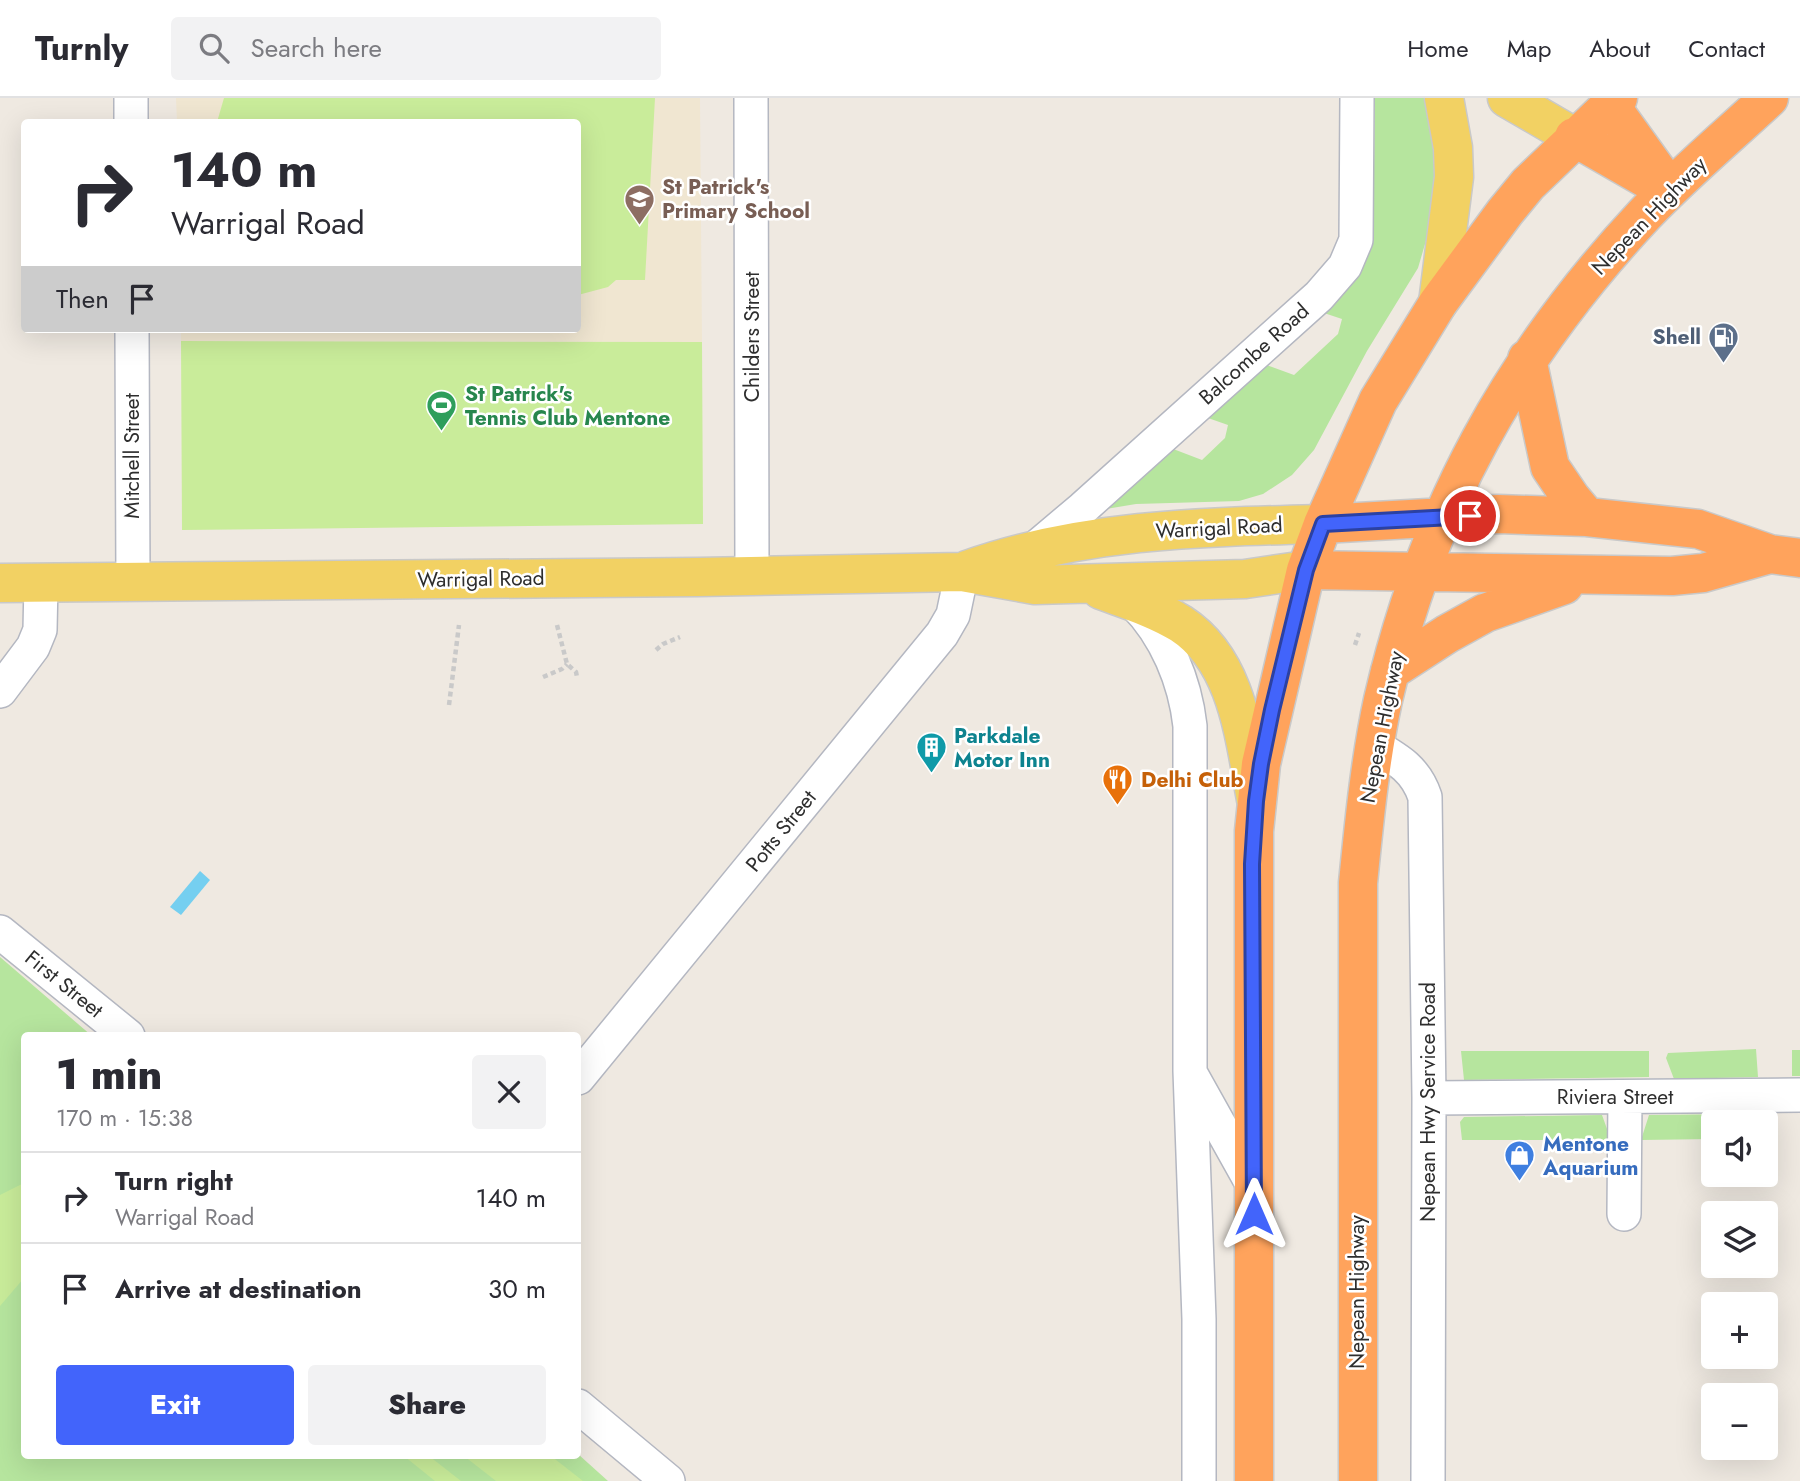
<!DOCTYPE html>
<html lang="en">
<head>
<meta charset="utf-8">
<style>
  body { margin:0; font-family:Jost,sans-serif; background:#f2f2f3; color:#2b2b33; height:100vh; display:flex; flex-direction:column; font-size:26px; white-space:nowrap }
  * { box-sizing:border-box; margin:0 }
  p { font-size:23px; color:#7c7c81 }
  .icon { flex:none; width:38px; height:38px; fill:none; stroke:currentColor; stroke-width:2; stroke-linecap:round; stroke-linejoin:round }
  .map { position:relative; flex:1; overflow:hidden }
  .sheet { position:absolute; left:21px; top:934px; width:560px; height:427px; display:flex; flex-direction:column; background:#fff; border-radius:7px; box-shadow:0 7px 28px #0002 }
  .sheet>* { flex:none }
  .hud { position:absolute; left:21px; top:21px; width:560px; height:214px; border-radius:7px; box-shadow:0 7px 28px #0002; background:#fff; color:#2b2b33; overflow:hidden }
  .fabs { position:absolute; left:1701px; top:1012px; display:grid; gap:14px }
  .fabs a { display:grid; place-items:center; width:77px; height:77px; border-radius:7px; background:#fff; box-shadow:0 7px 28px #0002; font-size:35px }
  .pin { position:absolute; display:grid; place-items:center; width:60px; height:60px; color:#fff; margin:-30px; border:4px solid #fff; border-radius:50%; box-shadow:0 2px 7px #0007 }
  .me { position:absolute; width:77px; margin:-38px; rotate:0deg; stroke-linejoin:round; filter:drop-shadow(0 0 5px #0008) }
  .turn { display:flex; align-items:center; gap:24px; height:147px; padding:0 35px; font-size:32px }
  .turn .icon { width:91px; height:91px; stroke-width:2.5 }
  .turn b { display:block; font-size:49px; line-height:60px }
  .then { display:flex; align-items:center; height:66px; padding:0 35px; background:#0003; gap:14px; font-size:26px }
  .round { display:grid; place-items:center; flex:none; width:74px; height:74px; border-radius:7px; background:#f2f2f3 }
  .head { display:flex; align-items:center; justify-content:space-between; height:119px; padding:0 35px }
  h1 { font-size:42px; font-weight:800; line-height:52px }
  .primary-button { display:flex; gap:14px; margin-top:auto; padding:14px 35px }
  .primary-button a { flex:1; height:80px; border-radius:7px; background:#4264fb; color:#fff; font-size:28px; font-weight:800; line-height:80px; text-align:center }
  .primary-button a+a { background:#f2f2f3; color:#2b2b33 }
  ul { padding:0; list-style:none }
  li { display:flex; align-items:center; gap:21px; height:91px; padding:0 35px; border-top:2px solid #e1e1e2 }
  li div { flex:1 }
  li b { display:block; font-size:26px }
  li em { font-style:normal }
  header { display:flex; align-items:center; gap:42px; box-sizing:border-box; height:98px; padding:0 35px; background:#fff; border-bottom:2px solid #e1e1e2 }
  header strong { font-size:33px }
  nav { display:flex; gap:38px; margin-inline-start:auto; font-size:24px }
  .search { width:490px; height:63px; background:#f2f2f3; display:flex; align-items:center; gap:18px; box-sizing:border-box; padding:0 24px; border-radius:7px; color:#7c7c81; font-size:26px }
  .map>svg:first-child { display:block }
</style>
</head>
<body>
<header>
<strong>Turnly</strong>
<div class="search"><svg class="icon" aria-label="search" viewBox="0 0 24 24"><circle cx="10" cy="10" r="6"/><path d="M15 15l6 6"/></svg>Search here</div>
<nav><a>Home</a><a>Map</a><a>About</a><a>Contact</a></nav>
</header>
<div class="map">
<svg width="1800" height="1383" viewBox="0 0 1800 1383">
  <rect width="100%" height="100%" fill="#efe9e1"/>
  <path fill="#f0e6d1" d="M176,0H700L702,244L181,243V231H578V24H177Z"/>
  <path fill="#b6e59e" d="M1375,0H1425L1430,12L1435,46L1437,105L1418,170L1367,253L1314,352L1292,377L1263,396L1239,403L1136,406L1106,411L1168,349L1202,362L1225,340L1228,327L1208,320L1261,265L1294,277L1338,236L1342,221L1318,213C1343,192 1364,175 1373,142Z
    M0,859L92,938H24V1358L578,1356L608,1383H0Z
    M1756,951L1758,979L1674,981L1666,960L1668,955Z
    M1792,952H1800V978H1792Z
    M1461,953H1649V979L1464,982Z
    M1744,1016L1747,1018V1024H1713V1041L1641,1042L1649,1017Z
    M1602,1017L1611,1042H1462L1460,1024L1464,1019Z"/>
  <path fill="#c9ec9a" d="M224,0H655L645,182H616L608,189L578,197V24H217Z
    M181,243L702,244L703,426L182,432Z
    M24,1085V1180L0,1208V1097Z
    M404,1358H429L461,1383H435Z
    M464,1358H551L583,1383H496Z"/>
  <path fill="#75cff0" d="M200,773L210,782L181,817L170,809Z"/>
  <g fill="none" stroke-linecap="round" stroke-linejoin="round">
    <defs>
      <path id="minor" d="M131,0V24
        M751,0L752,478
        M132,231L133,484
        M1032,453L1083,410L1319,198L1345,168L1356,142L1357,0
        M1134,505C1166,537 1185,583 1190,628V973L1199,1221V1383
        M0,593L33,549L40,532L41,485
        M1375,648C1399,662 1416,672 1425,699L1429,1000L1428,1383
        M0,834L128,938
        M1192,978L1254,1089
        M578,980L942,536L953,517L962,474
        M1429,1000L1800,997
        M1624,1116L1625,999
        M578,1308L668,1383"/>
      <path id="major" d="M1507,0L1574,39
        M1438,205L1454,79L1453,50L1444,0
        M967,472C1082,431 1203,429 1323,426
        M0,485L698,479L962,474L1035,487L1245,481L1306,472
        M1101,492C1128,502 1157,511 1181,526C1238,563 1244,639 1256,701"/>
      <path id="highway" d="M1610,7L1666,85
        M1574,39L1668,93
        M1527,261L1550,369L1571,400L1587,419
        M1323,426L1498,416L1587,419L1698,431L1770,456L1800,460
        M1306,472L1672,478L1703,475L1770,456
        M1390,573L1447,536L1485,515L1564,487
        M1254,1383V733L1261,666L1306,472L1323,426L1378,303L1438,205L1505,114L1528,86L1618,0
        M1358,1383V785C1364,725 1370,662 1383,602C1427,412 1512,258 1645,116C1684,75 1728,38 1769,0"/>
    </defs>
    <use href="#minor" stroke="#b4b7c1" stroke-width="36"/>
    <use href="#major" stroke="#c9c9c9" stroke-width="41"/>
    <use href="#highway" stroke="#c9c9c9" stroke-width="41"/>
    <path stroke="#c9c9c9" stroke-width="4.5" stroke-dasharray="5 3.5" stroke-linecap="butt" d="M557,527L567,566L576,574L577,579
      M1355,547L1359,535
      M656,552L663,546L680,539
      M543,579L562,571L567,566
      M449,607L459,527"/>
    <use href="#minor" stroke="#fff" stroke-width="33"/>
    <use href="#major" stroke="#f2d163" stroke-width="38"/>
    <use href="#highway" stroke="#ffa35c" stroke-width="38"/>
  </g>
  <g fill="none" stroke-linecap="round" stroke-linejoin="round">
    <defs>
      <path id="route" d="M1254,1116L1252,766L1256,703L1261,666L1272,612L1306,472L1323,426L1470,418"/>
    </defs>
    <use href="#route" stroke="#2b41a3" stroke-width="18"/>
    <use href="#route" stroke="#4264fb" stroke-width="12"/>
  </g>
  <defs>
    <symbol id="school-pin" viewBox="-11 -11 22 30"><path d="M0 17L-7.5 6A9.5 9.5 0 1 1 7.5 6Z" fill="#8d6e63" stroke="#fff"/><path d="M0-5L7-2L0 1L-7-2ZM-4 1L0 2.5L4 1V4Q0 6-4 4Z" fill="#fff"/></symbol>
    <symbol id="fuel-pin" viewBox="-11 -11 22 30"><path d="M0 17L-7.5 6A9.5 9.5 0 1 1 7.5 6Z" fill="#5c6f8a" stroke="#fff"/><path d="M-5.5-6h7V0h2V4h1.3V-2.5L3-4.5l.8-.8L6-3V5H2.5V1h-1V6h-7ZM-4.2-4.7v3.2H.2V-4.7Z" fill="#fff"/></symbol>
    <symbol id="stadium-pin" viewBox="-11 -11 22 30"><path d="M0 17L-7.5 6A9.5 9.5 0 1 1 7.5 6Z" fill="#2e9e5b" stroke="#fff"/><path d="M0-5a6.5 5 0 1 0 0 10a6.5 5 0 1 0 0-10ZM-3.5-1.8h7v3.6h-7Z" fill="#fff"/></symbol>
    <symbol id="building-pin" viewBox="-11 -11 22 30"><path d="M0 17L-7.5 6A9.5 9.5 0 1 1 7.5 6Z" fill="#0f9aa8" stroke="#fff"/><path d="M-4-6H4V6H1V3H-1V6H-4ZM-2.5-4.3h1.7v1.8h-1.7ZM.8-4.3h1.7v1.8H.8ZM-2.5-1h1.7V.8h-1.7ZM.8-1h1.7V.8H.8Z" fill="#fff"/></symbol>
    <symbol id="restaurant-pin" viewBox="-11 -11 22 30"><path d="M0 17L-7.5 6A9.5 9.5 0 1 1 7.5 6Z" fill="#e8710a" stroke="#fff"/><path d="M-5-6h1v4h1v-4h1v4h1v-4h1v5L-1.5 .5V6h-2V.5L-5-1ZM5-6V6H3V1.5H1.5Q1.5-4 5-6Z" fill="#fff"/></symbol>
    <symbol id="shop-pin" viewBox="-11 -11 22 30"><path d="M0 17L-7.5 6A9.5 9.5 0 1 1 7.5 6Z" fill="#3f7fe0" stroke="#fff"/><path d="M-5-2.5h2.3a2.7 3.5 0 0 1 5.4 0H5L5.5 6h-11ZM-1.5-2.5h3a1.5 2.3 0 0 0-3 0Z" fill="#fff"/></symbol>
  </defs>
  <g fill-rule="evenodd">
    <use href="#school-pin" x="622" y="84" width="35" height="47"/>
    <use href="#fuel-pin" x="1706" y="222" width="35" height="47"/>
    <use href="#stadium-pin" x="424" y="290" width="35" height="47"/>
    <use href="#building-pin" x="914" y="632" width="35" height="47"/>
    <use href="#restaurant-pin" x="1100" y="664" width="35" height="47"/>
    <use href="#shop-pin" x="1502" y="1040" width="35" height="47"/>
  </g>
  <g text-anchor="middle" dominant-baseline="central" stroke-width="5" stroke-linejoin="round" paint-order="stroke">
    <g font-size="21" font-weight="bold" fill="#785e54" stroke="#fff" text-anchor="start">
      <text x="662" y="89">St Patrick's<tspan x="662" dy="24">Primary School</tspan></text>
    </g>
    <g font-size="21" fill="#2e2e2e" stroke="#fff">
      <text transform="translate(1649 118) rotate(-46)">Nepean Highway</text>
      <text transform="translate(752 239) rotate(-90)">Childers Street</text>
      <text transform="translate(1254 256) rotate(-42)">Balcombe Road</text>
      <text transform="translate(132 358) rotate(-90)">Mitchell Street</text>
      <text transform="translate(1219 430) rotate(-3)">Warrigal Road</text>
      <text transform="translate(481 481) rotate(-1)">Warrigal Road</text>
      <text transform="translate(1382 629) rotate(-79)">Nepean Highway</text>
      <text transform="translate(781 733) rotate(-51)">Potts Street</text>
      <text transform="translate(64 886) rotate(39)">First Street</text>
      <text x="1615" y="999">Riviera Street</text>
      <text transform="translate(1428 1004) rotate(-90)">Nepean Hwy Service Road</text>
      <text transform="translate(1357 1194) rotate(-90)">Nepean Highway</text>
    </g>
    <g font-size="21" font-weight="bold" fill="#4e5e75" stroke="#fff" text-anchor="end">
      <text x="1701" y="239">Shell</text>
    </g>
    <g font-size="21" font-weight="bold" fill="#27864d" stroke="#fff" text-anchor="start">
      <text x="465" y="296">St Patrick's<tspan x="465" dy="24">Tennis Club Mentone</tspan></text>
    </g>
    <g font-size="21" font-weight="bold" fill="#0d838f" stroke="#fff" text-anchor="start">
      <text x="954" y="638">Parkdale<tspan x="954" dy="24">Motor Inn</tspan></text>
    </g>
    <g font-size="21" font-weight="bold" fill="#c56008" stroke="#fff" text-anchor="start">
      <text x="1141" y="682">Delhi Club</text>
    </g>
    <g font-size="21" font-weight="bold" fill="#366cbe" stroke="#fff" text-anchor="start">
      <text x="1543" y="1046">Mentone<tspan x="1543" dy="24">Aquarium</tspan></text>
    </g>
  </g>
</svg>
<div class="fabs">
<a><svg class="icon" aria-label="sound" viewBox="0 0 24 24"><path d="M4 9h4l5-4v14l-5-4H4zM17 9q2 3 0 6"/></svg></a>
<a><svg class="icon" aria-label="layers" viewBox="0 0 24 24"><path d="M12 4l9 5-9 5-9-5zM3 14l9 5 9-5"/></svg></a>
<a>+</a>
<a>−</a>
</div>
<div class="pin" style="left:1470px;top:418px;background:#d93025"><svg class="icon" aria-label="arrive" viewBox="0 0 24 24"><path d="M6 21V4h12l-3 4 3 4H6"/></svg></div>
<svg class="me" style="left:1254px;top:1116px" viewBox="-20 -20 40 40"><path d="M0-17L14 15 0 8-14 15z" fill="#4264fb" stroke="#fff" stroke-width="4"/></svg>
<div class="hud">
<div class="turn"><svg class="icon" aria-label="right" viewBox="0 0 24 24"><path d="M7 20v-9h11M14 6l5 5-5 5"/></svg><div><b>140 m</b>Warrigal Road</div></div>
<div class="then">Then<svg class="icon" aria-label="arrive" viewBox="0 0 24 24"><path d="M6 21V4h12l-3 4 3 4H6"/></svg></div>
</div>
<section class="sheet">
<div class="head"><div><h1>1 min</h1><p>170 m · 15:38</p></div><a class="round"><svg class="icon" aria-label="close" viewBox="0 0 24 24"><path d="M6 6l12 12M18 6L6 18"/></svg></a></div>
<ul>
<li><svg class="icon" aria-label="right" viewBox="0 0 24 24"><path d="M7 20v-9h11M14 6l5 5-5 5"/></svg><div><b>Turn right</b><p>Warrigal Road</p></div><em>140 m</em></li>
<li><svg class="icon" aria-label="arrive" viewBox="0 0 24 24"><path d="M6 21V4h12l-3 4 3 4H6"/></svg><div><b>Arrive at destination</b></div><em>30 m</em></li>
</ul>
<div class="primary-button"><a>Exit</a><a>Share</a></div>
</section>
</div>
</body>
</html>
